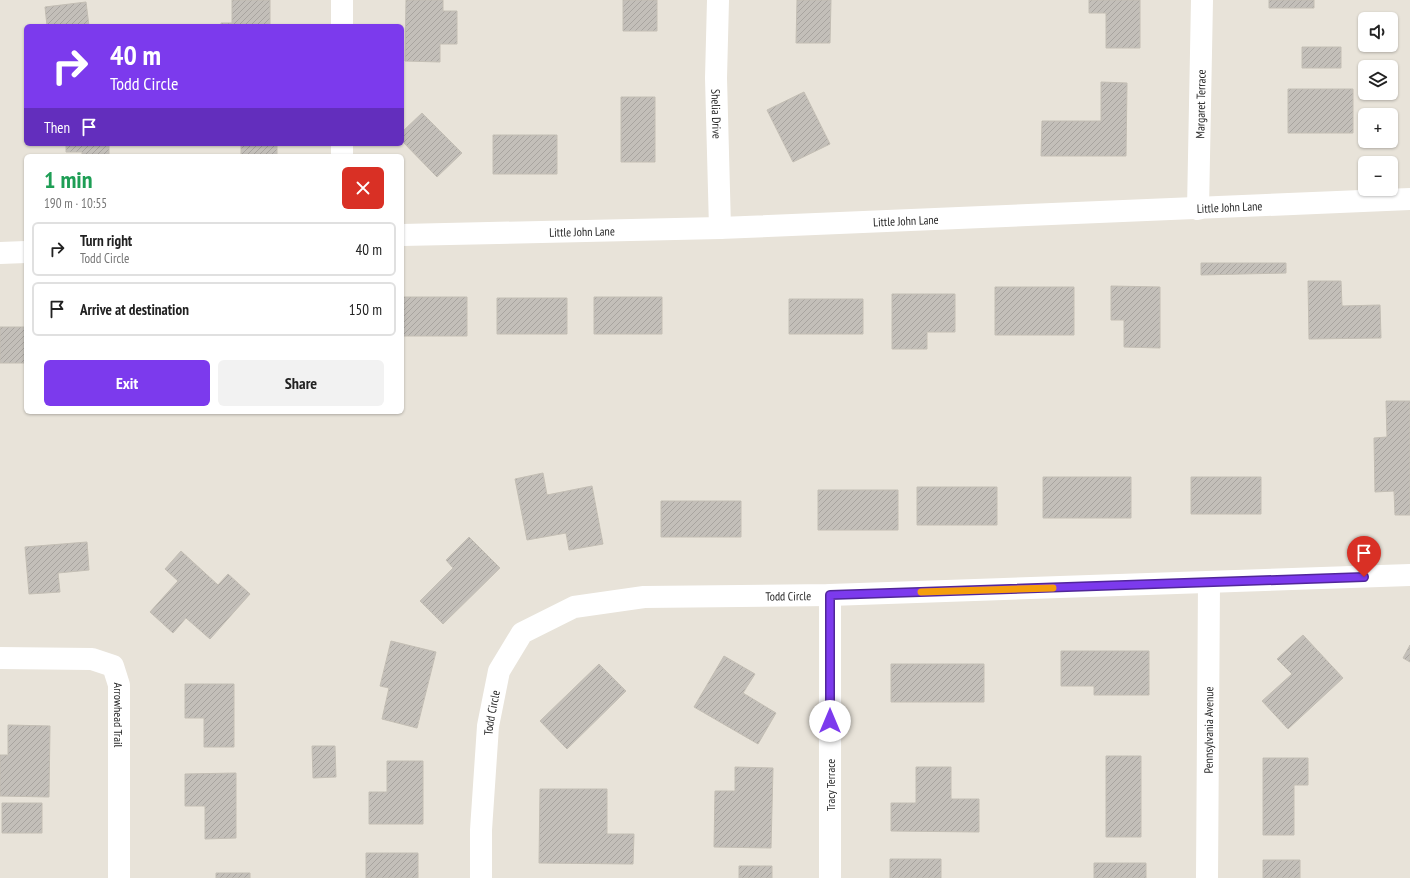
<!DOCTYPE html>
<html lang="en">
<head>
<meta charset="utf-8">
<style>
  body { margin:0; font-family:"PT Sans Narrow",sans-serif; background:#f2f2f2; color:#222; height:100vh; display:flex; flex-direction:column; font-size:15px; white-space:nowrap }
  * { box-sizing:border-box; margin:0 }
  p { font-size:13px; color:#767676 }
  .icon { flex:none; width:22px; height:22px; fill:none; stroke:currentColor; stroke-width:2; stroke-linecap:round; stroke-linejoin:round }
  .map { position:relative; flex:1; overflow:hidden }
  .details { position:absolute; left:24px; top:154px; width:380px; height:260px; display:flex; flex-direction:column; background:#fff; border-radius:6px; box-shadow:0 1px 3px #0004 }
  .details>* { flex:none }
  .banner { position:absolute; left:24px; top:24px; width:380px; height:122px; border-radius:6px; box-shadow:0 1px 3px #0004; background:#7c3aed; color:#fff; overflow:hidden }
  .controls { position:absolute; left:1358px; top:12px; display:grid; gap:8px }
  .controls a { display:grid; place-items:center; width:40px; height:40px; border-radius:6px; background:#fff; box-shadow:0 1px 3px #0004; font-size:20px }
  .pin { position:absolute; display:grid; place-items:center; width:34px; height:34px; color:#fff; margin:-41px -17px; border-radius:50% 50% 50% 0; rotate:-45deg; box-shadow:0 0 4px #0007 }
  .pin .icon { rotate:45deg }
  .me { position:absolute; width:44px; margin:-22px; rotate:0deg; stroke-linejoin:round; filter:drop-shadow(0 0 3px #0008) }
  .turn { display:flex; align-items:center; gap:14px; height:84px; padding:0 20px; font-size:18px }
  .turn .icon { width:52px; height:52px; stroke-width:2.5 }
  .turn b { display:block; font-size:28px; line-height:34px }
  .then { display:flex; align-items:center; height:38px; padding:0 20px; background:#0003; gap:8px; font-size:15px }
  .round { display:grid; place-items:center; flex:none; width:42px; height:42px; border-radius:6px; background:#f2f2f2 }
  .summary { display:flex; align-items:center; justify-content:space-between; height:68px; padding:0 20px }
  h1 { font-size:24px; font-weight:600; line-height:30px; color:#1e9e55 }
  .button { display:flex; gap:8px; margin-top:auto; padding:8px 20px }
  .button a { flex:1; height:46px; border-radius:6px; background:#7c3aed; color:#fff; font-size:16px; font-weight:600; line-height:46px; text-align:center }
  .button a+a { background:#f2f2f2; color:#222 }
  ul { padding:0; list-style:none }
  li { display:flex; align-items:center; gap:12px; height:54px; margin:0 8px 6px; padding:0 12px; border:2px solid #e0e0e0; border-radius:6px }
  li div { flex:1 }
  li b { display:block; font-size:15px }
  li em { font-style:normal }
  .map>svg:first-child { display:block }
</style>
</head>
<body>
<div class="map">
<svg width="1410" height="878" viewBox="0 0 1410 878">
  <defs>
    <pattern id="building-hatch" width="6" height="6" patternUnits="userSpaceOnUse"><rect width="6" height="6" fill="#c3bfb9"/><path d="M-1 1l2-2M0 6l6-6M5 7l2-2" fill="none" stroke="#a8a49f"/></pattern>
  </defs>
  <rect width="100%" height="100%" fill="#e8e3d9"/>
  <path fill="url(#building-hatch)" stroke="#c3beb4" d="M232,0H270V26H221V23H232Z
    M406,0H443V11H457V44H440V62L405,61Z
    M623,0H657V31H623Z
    M797,0H831L830,43H796Z
    M1089,0H1140V48H1106V13H1089Z
    M1269,0H1314V8H1269Z
    M86,2L89,26H47L45,7Z
    M1302,47H1341V68H1302Z
    M1101,82L1127,83L1126,156H1041L1042,121H1101Z
    M1288,89H1353V133H1288Z
    M804,92L830,144L793,162L767,110Z
    M621,97H655V162H621Z
    M422,113L462,153L437,177L402,141V132Z
    M493,135H557V174H493Z
    M66,144H109V156H82V152H66Z
    M241,144H277V156H241Z
    M1201,263H1286V273L1201,275Z
    M1308,281H1341L1342,306L1380,305L1381,338L1309,339Z
    M1111,286L1160,287V348L1124,347V320H1111Z
    M995,287H1074V335H995Z
    M892,294H955V332H927V349H892Z
    M402,297H467V336H402Z
    M594,297H662V334H594Z
    M497,298H567V334H497Z
    M789,299H863V334H789Z
    M0,327H26V363H0Z
    M1386,401H1410V515H1395L1394,491L1375,492L1374,438L1387,437Z
    M543,473L547,495L592,486L603,544L569,550L566,533L527,540L515,479Z
    M1043,477H1131V518H1043Z
    M1191,477H1261V514H1191Z
    M917,487H997V525H917Z
    M818,490H898V530H818Z
    M661,501H741V537H661Z
    M469,537L500,568L443,624L420,601L453,568L446,560Z
    M87,542L89,570L58,573L60,592L29,594L25,547Z
    M181,551L218,585L228,574L250,594L210,639L186,618L173,633L150,612L178,581L165,569Z
    M1303,635L1343,678L1288,729L1262,701L1292,674L1277,659Z
    M391,641L436,652L417,728L382,719L389,688L380,686Z
    M1410,645V662L1403,658Z
    M1061,651H1149V695H1094V686H1061Z
    M724,656L755,674L743,693L776,713L758,744L694,707Z
    M599,664L626,691L567,749L540,721Z
    M891,664H984V702H891Z
    M185,684H234V747H204V718H185Z
    M8,725L50,726L49,797L0,796V755H8Z
    M312,746H335L336,777L313,778Z
    M1106,756H1141V837H1106Z
    M1263,758H1308V785H1294V835H1263Z
    M387,761H423V824H369V792H387Z
    M735,767L773,768L771,848L714,847L715,791H735Z
    M916,767H951V799H979V832L891,831V803H916Z
    M236,773V838L205,839V806H185V774Z
    M540,789H607V834H634L633,864L539,863Z
    M2,803H42V833H2Z
    M366,853H418V878H366Z
    M890,859H941V878H890Z
    M1263,860H1300V878H1263Z
    M1094,863H1146V878H1094Z
    M739,866H772V878H739Z
    M216,873H250V878H216Z"/>
  <g fill="none" stroke-linecap="round" stroke-linejoin="round">
    <g stroke="#fff" stroke-width="22">
      <path d="M342,0V26"/>
      <path id="s1" d="M718,0L716,78L720,228"/>
      <path d="M342,144V156"/>
      <path id="s2" d="M1198,209L1202,0"/>
      <path id="s3" d="M402,235L720,228L1410,199"/>
      <path d="M0,253L26,252"/>
      <path d="M830,595V878"/>
      <path id="s4" d="M0,658L92,659L113,666L119,685V878"/>
      <path id="s5" d="M481,878V830L488,726L499,671L522,633L574,607L644,597L830,595L1410,575"/>
      <path id="s6" d="M1207,878L1209,583"/>
    </g>
  </g>
  <g fill="none" stroke-linecap="round" stroke-linejoin="round">
    <defs>
      <path id="route" d="M830,721V595L1364,577"/>
    </defs>
    <use href="#route" stroke="#51269a" stroke-width="10"/>
    <use href="#route" stroke="#7c3aed" stroke-width="7"/>
    <path stroke="#f59e0b" stroke-width="7" d="M921,592L1053,588"/>
  </g>
  <g text-anchor="middle" dominant-baseline="central" stroke-width="3" stroke-linejoin="round" paint-order="stroke">
    <g font-size="12" fill="#272727" stroke="#fff">
      <text stroke="none"><textPath href="#s2" startOffset="105">Margaret Terrace</textPath></text>
      <text stroke="none"><textPath href="#s1" startOffset="114">Shelia Drive</textPath></text>
      <text stroke="none"><textPath href="#s3" startOffset="828">Little John Lane</textPath></text>
      <text stroke="none"><textPath href="#s3" startOffset="504">Little John Lane</textPath></text>
      <text stroke="none"><textPath href="#s3" startOffset="180">Little John Lane</textPath></text>
      <text stroke="none"><textPath href="#s5" startOffset="526">Todd Circle</textPath></text>
      <text stroke="none"><textPath href="#s5" startOffset="166">Todd Circle</textPath></text>
      <text stroke="none"><textPath href="#s4" startOffset="164">Arrowhead Trail</textPath></text>
      <text stroke="none"><textPath href="#s6" startOffset="148">Pennsylvania Avenue</textPath></text>
      <text transform="translate(830 785) rotate(-90)">Tracy Terrace</text>
    </g>
  </g>
</svg>
<div class="controls">
<a><svg class="icon" aria-label="sound" viewBox="0 0 24 24"><path d="M4 9h4l5-4v14l-5-4H4zM17 9q2 3 0 6"/></svg></a>
<a><svg class="icon" aria-label="layers" viewBox="0 0 24 24"><path d="M12 4l9 5-9 5-9-5zM3 14l9 5 9-5"/></svg></a>
<a>+</a>
<a>−</a>
</div>
<div class="pin" style="left:1364px;top:577px;background:#d93025"><svg class="icon" aria-label="arrive" viewBox="0 0 24 24"><path d="M6 21V4h12l-3 4 3 4H6"/></svg></div>
<svg class="me" style="left:830px;top:721px" viewBox="-20 -20 40 40"><circle r="19" fill="#fff"/><path d="M0-13L10 11 0 6-10 11z" fill="#7c3aed"/></svg>
<div class="banner">
<div class="turn"><svg class="icon" aria-label="right" viewBox="0 0 24 24"><path d="M7 20v-9h11M14 6l5 5-5 5"/></svg><div><b>40 m</b>Todd Circle</div></div>
<div class="then">Then<svg class="icon" aria-label="arrive" viewBox="0 0 24 24"><path d="M6 21V4h12l-3 4 3 4H6"/></svg></div>
</div>
<section class="details">
<div class="summary"><div><h1>1 min</h1><p>190 m · 10:55</p></div><a class="round" style="background:#d93025;color:#fff"><svg class="icon" aria-label="close" viewBox="0 0 24 24"><path d="M6 6l12 12M18 6L6 18"/></svg></a></div>
<ul>
<li><svg class="icon" aria-label="right" viewBox="0 0 24 24"><path d="M7 20v-9h11M14 6l5 5-5 5"/></svg><div><b>Turn right</b><p>Todd Circle</p></div><em>40 m</em></li>
<li><svg class="icon" aria-label="arrive" viewBox="0 0 24 24"><path d="M6 21V4h12l-3 4 3 4H6"/></svg><div><b>Arrive at destination</b></div><em>150 m</em></li>
</ul>
<div class="button"><a>Exit</a><a>Share</a></div>
</section>
</div>
</body>
</html>
